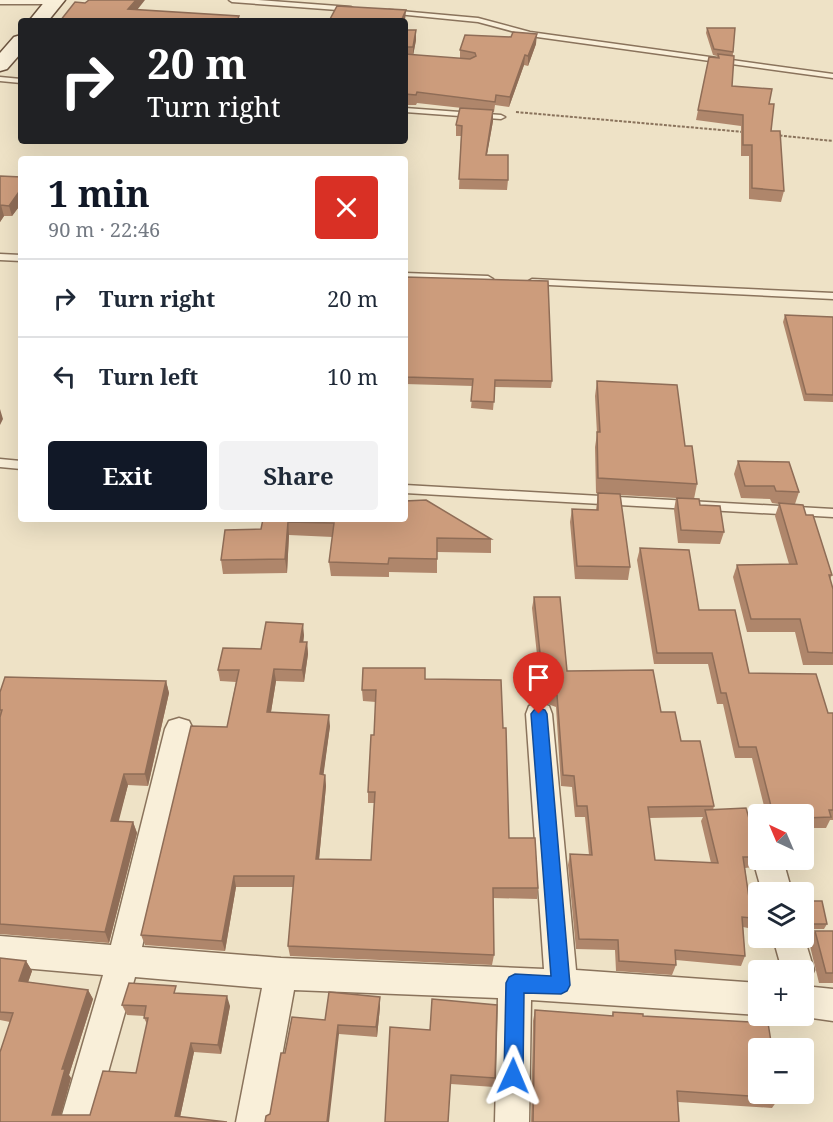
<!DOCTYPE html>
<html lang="en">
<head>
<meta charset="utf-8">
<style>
  body { margin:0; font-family:"Noto Serif",serif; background:#f2f2f3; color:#1f2937; height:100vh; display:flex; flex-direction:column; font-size:22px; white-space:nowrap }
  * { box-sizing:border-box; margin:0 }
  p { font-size:20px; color:#747a83 }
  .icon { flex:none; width:33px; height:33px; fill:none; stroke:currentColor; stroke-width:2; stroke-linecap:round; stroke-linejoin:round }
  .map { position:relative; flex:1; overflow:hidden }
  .side { position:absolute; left:18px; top:156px; width:390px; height:366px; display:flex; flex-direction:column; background:#fff; border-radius:6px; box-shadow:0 6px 24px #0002 }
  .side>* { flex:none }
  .banner { position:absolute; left:18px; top:18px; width:390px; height:126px; border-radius:6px; box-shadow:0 6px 24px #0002; background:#202124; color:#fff; overflow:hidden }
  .needle { width:39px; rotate:316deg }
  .tools { position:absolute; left:748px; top:804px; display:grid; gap:12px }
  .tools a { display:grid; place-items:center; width:66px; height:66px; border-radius:6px; background:#fff; box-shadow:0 6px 24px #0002; font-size:30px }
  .pin { position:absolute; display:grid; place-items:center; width:51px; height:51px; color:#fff; margin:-62px -26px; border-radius:50% 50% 50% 0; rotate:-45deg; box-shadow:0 0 6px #0007 }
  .pin .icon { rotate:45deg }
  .me { position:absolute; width:66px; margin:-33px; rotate:1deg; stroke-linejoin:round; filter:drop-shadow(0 0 4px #0008) }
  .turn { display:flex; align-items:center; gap:21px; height:126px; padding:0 30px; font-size:27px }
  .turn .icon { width:78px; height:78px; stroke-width:2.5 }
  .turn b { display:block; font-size:42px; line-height:51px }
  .round { display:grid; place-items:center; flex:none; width:63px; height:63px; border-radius:6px; background:#f2f2f3 }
  .headline { display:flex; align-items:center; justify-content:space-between; height:102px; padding:0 30px }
  h1 { font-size:36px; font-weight:700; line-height:45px; color:#111827 }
  .action { display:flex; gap:12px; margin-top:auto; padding:12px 30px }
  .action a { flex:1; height:69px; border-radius:6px; background:#111827; color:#fff; font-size:24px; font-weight:700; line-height:69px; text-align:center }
  .action a+a { background:#f2f2f3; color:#1f2937 }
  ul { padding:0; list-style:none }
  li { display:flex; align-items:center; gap:18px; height:78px; padding:0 30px; border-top:2px solid #e0e1e3 }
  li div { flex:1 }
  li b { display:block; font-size:22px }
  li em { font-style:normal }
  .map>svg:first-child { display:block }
</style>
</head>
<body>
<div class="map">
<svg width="833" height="1122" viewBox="0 0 833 1122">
  <rect width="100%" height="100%" fill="#eee2c6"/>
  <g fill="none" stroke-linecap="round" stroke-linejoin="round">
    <defs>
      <path id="lane" d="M0,0H55L58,2L55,4H0Z
        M229,0H258L351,7L354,9L351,11L232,2Z
        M389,10L478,18L530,32L833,74V78L530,36L478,22L387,13L386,12Z
        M0,77L21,79V83L0,81Z
        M405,108L501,115L505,117L501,119L405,112Z
        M0,254L21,255V261L0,260Z
        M405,273L488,276L493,279L488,282L405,279Z
        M532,279L833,293V299L529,284L527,282Z
        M0,459L21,461V469L0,467Z
        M405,485L833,509V517L405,493Z"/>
      <path id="street" d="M539,703L549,706L552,714L576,970L759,983V1015L531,1000L529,1122H495L498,998L294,990L270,1122H236L262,988L135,977L94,1122H60L103,975L0,966V936L111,945L165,729L169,721L179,718L189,721L193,729L142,947L281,958L544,969L526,714L529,706Z
        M757,850L759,860H783L792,892H762L753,860Z
        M804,937L814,970L809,981L804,983V970H782L773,938Z
        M804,986L833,989V1021L798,1016H804Z"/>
      <path id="secondary" d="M46,0H65L48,21H29Z
        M21,35V53L7,69L0,71V53L14,37Z"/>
    </defs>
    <use href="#lane" stroke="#8a735c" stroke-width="3"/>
    <use href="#street" stroke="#8a735c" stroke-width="3"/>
    <use href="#secondary" stroke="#6c543f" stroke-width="3"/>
    <path stroke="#8a735c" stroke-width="2" stroke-dasharray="3 1.5" stroke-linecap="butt" d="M516,112L744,132
      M775,135L833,141"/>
    <use href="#lane" fill="#f9efd9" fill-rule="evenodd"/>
    <use href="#street" fill="#f9efd9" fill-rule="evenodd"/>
    <use href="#secondary" fill="#f9efd9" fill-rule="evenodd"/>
  </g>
  <path fill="#af866b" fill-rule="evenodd" d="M707,28L733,52L732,86L769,104L771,131L784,191L781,202L749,199V156H741V126L696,120L709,57L717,58V56L713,55L706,33Z
    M405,30L416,40L413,55L460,59V50L536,44L528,66L524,65L509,107L495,105L494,112H493V121L487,155L508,180L507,190L459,189L461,136H456V125L462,108L417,103L416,105H405Z
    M0,176L21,177V204L12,216H4L0,222Z
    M405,277L552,381L551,388L495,387L493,410L471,408L473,386L405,384Z
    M785,315L833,317V402L804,401L783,322Z
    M597,381L685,446L697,484L694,499L724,532L720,544L678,543L674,510L676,498L620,495L630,567L628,580L575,579L570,522L572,509L596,510L598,494L596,493L595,447L597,434L595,396Z
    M738,461L799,492L795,504L806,515L832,575L830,579L833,589V665H803L795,632H747L733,577L737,565L789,564L775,516L779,504L772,503L770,499L741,498L734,474Z
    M263,519H405L491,539V553L437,552V573L389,572V577L331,576L329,562L333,537L289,535L287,573L223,574L221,560L261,529Z
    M640,548L699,610L749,673L828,713H833V820H830L826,828H804V814H766L752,758H735L723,704H717L708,664H654L637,560Z
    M534,597L567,671L661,712L681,741L714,806L713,810L757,857L753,867L745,868L752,918L748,928L743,927L745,956L741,966L676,960V965L672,975L616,971L615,950L576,949L568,865L570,854L589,855L585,817H575L572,787L561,786L556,707L542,702L532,608ZM703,817L701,821L711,863L655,860L649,818Z
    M304,635L303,642H307L308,654L304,682L276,681L271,712L330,726L323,775H325L326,786L319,859L371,860L374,803H368V792L374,735L376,702L363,701L362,690L425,679L503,728L509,838L538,888L537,899L493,898L494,955L492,965L290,956L288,946L293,887H236L225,951L145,945L141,935L227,727L236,682L220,681L218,670L261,649Z
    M166,681L169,693L148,786L128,785L118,821L133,822L137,833L109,943L0,934V692Z
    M804,901L827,924L824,929H804Z
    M815,931H833V983H819L809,942Z
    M0,958L26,961L32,971L28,982L88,990L93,999L69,1075L71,1078L61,1115H90L136,1073L147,1024L144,1018V1016L127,1015L122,1005L178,993L230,1006L221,1054L194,1052L180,1117L0,1122L10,1022L0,1020Z
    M380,1007L377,1037L339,1034L270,1114L285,1053L325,1020Z
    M535,1010L612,1016L613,1012L643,1016L779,1098L772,1108L678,1102L679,1122H531L533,1021Z
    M390,1027L495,1078L494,1087L451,1084Z"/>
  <path fill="#8f6d57" d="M136,0H145L130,19L128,9Z
    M406,10L405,21H401Z
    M416,30V40L413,56V47Z
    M537,34L536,44L528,66V56Z
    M525,55L524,65L509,107L510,97Z
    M493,110V121L485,165L486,155Z
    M21,189V204L12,216L9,206Z
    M1,205L4,216L0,222V207Z
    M0,409L3,419L0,425Z
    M288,522L289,535L287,573L285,559Z
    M303,624L304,635L302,654L300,642Z
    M307,642L308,654L304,682L302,670Z
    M274,669L276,681L269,724L267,712Z
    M166,681L169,693L148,786L145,774Z
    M329,715L330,726L322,786L320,774Z
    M124,774L128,785L116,832L111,821Z
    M325,775L326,786L318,870L316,859Z
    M133,822L137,833L109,943L105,932Z
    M234,876L236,887L225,951L222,941Z
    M26,961L32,971L25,991L19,981Z
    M88,990L93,999L69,1075L71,1078L59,1122L52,1115L62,1069Z
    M227,996L230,1006L221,1054L218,1045Z
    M380,997V1007L377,1037L376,1027Z
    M338,1025L339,1034L329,1122H327Z
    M191,1043L194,1052L179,1122L175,1116Z"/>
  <path fill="#cc9c7c" stroke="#8f6d57" stroke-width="1.5" d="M89,0H136L128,9L239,16L237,21H242H60L75,2L85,3Z
    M337,6L406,10L401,21H329Z
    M707,28H735L733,52L714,49Z
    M405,30H416L413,47H405Z
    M513,32L537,34L528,56L525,55L510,97L496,95L495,102L417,92L416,95L405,94V54L470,59L476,56L475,53L460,50L465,35L511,37Z
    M718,54L734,56L732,86L772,89L769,104H774L771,131H780L784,191L752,188V145H743V115L698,110L709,57L719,58Z
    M460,108L493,110L486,155H508V180L459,179L462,126L456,125Z
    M0,176L21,177V189L9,206L1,205L0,207Z
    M405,277L548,281L552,381L495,380L494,402L471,401L473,379L405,377Z
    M785,315L833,317V395L806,394Z
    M597,381L677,385L685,446H692L697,484L598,478L597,432H600Z
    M738,461L789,462L799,492L776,491L774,486H745Z
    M598,493L620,494L630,567L577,566L572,509L598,510Z
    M677,498L699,499L700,505L720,506L724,532L681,530Z
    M426,500L491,539L437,538V559L389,558L388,564L329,562L334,523L288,522L285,559L221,560L225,530L261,529L263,519H405V501Z
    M779,503L803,505L806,515H813L832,575H829L833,589V653L808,652L800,619H751L737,565L797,564Z
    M640,548L689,550L699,610H735L749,673L816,674L828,713H833V810H829L831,817L804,818V814H773L756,747H739L726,693H721L712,653H657Z
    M534,597H560L567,671L653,670L661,712H675L681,741H700L714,806L648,807L655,860L718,863L705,810L746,808L757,846V857H743L752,918L742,917L745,956L675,950L676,965L619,961L618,940L579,939L570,854L592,855L587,806H577L574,776L563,775L557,695L544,690Z
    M266,622L303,624L300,642H307L302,670L274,669L267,712L329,715L320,774L325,775L316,859L371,860L375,792H368L371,735H374L376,690H362L363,668H425V679L501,680L503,728H506L509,838H535L538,888H493L494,955L288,946L294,876H234L222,941L141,935L191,726L227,727L239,670H218L223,648L261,649Z
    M5,677L166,681L145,774H124L111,821L133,822L105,932L0,924V717L2,710H0V692Z
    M804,901H822L827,924H805L804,918Z
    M815,931H833V973H826Z
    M0,958L26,961L19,981L88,990L62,1069H65L52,1115H90L103,1071L136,1073L148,1018H144L146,1006L122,1005L129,983L176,986L174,993L227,996L218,1045L191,1043L175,1116L227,1122H0V1052L13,1013L0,1012Z
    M329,992L380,997L376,1027L338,1025L327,1122H265L266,1116L270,1114L281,1053H285L292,1017L325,1020Z
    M432,999L497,1005L495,1078L451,1075L448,1122H385L390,1027L430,1030Z
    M535,1010L613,1016V1012L643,1014V1016L768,1023L772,1048H759V1094H778L779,1098L677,1091L679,1122H533Z"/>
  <path fill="#1a73e8" stroke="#114b97" stroke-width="1.5" d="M539,708L545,710L547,714L570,985L567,991L561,994L524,993L523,1076L520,1083L513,1085L506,1083L504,1076L506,983L509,977L515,974L551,976L531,714L534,710Z"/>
</svg>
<div class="tools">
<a><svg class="needle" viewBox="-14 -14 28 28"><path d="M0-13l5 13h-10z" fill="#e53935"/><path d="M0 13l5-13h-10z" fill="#747a83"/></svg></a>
<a><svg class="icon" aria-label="layers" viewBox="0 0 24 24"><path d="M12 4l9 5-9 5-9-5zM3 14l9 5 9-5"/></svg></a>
<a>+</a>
<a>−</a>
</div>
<div class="pin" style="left:539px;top:714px;background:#d93025"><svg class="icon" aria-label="arrive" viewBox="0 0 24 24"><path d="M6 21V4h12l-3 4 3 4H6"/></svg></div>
<svg class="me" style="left:513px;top:1076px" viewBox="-20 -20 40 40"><path d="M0-17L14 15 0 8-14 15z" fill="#1a73e8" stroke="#fff" stroke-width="4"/></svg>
<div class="banner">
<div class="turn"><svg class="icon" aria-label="right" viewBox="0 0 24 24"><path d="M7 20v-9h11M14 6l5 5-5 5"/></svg><div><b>20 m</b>Turn right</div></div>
</div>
<section class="side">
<div class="headline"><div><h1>1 min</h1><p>90 m · 22:46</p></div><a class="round" style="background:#d93025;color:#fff"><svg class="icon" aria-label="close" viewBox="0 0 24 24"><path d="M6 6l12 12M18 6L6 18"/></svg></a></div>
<ul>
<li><svg class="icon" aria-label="right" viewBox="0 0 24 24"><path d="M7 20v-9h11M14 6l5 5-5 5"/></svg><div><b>Turn right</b></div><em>20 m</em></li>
<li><svg class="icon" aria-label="left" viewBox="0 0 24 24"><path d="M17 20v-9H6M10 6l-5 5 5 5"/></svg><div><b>Turn left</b></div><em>10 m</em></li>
</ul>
<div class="action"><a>Exit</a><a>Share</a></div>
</section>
</div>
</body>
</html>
